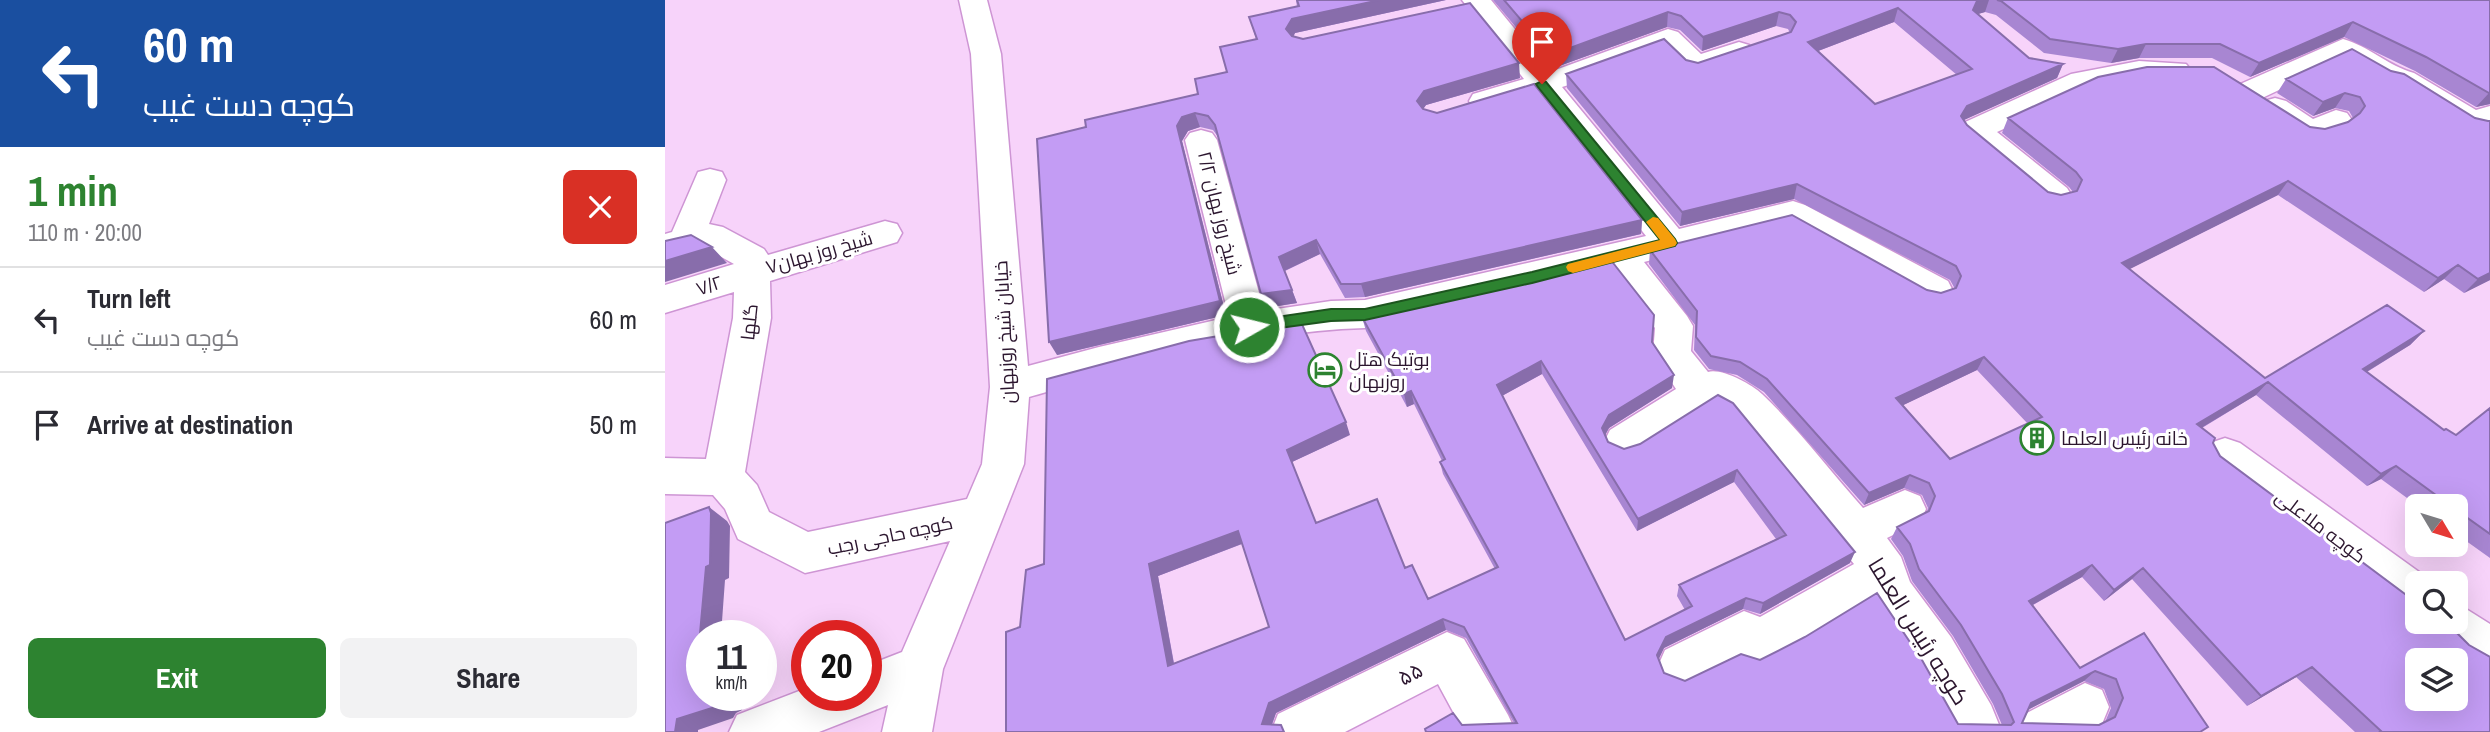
<!DOCTYPE html>
<html lang="en">
<head>
<meta charset="utf-8">
<style>
  body { margin:0; font-family:"Archivo Narrow",Cairo,sans-serif; background:#f2f2f3; color:#2b2b33; height:100vh; display:flex; flex-direction:column; font-size:26px; white-space:nowrap }
  * { box-sizing:border-box; margin:0 }
  p { font-size:23px; color:#7c7c81 }
  .icon { flex:none; width:38px; height:38px; fill:none; stroke:currentColor; stroke-width:2; stroke-linecap:round; stroke-linejoin:round }
  .map { position:relative; flex:1; overflow:hidden }
  .drawer { display:flex; flex-direction:column; background:#fff; width:665px }
  .drawer>* { flex:none }
  .hud { background:#1a4fa0; color:#fff; overflow:hidden }
  .needle { width:46px; rotate:128deg }
  .controls { position:absolute; left:1740px; top:494px; display:grid; gap:14px }
  .controls a { display:grid; place-items:center; width:63px; height:63px; border-radius:10px; background:#fff; box-shadow:0 7px 28px #0002; font-size:35px }
  .speed { position:absolute; left:21px; top:620px; display:flex; gap:14px; font-size:35px; font-weight:700; text-align:center }
  .speed>* { display:grid; place-content:center; width:91px; height:91px; border-radius:50%; background:#fff; box-shadow:0 7px 28px #0002; line-height:1 }
  .speed small { font-size:18px; font-weight:400 }
  .speed .limit { border:10px solid #d22; background:#fff; color:#111 }
  .pin { position:absolute; display:grid; place-items:center; width:60px; height:60px; color:#fff; margin:-72px -30px; border-radius:50% 50% 50% 0; rotate:-45deg; box-shadow:0 0 7px #0007 }
  .pin .icon { rotate:45deg }
  .me { position:absolute; width:77px; margin:-38px; rotate:82deg; stroke-linejoin:round; filter:drop-shadow(0 0 5px #0008) }
  .turn { display:flex; align-items:center; gap:24px; height:147px; padding:0 28px; font-size:32px }
  .turn .icon { width:91px; height:91px; stroke-width:2.5 }
  .turn b { display:block; font-size:49px; line-height:60px }
  .round { display:grid; place-items:center; flex:none; width:74px; height:74px; border-radius:10px; background:#f2f2f3 }
  .overview { display:flex; align-items:center; justify-content:space-between; height:119px; padding:0 28px }
  h1 { font-size:42px; font-weight:700; line-height:52px; color:#2d8330 }
  .primary-button { display:flex; gap:14px; margin-top:auto; padding:14px 28px }
  .primary-button a { flex:1; height:80px; border-radius:10px; background:#2d8330; color:#fff; font-size:28px; font-weight:700; line-height:80px; text-align:center }
  .primary-button a+a { background:#f2f2f3; color:#2b2b33 }
  ul { padding:0; list-style:none }
  li { display:flex; align-items:center; gap:21px; height:105px; padding:0 28px; border-top:2px solid #e1e1e2 }
  li div { flex:1 }
  li b { display:block; font-size:26px }
  li em { font-style:normal }
  main { display:flex; flex:1; min-height:0 }
  .map>svg:first-child { display:block }
</style>
</head>
<body>
<main>
<section class="drawer">
<div class="hud">
<div class="turn"><svg class="icon" aria-label="left" viewBox="0 0 24 24"><path d="M17 20v-9H6M10 6l-5 5 5 5"/></svg><div><b>60 m</b>کوچه دست غیب</div></div>
</div>
<div class="overview"><div><h1>1 min</h1><p>110 m · 20:00</p></div><a class="round" style="background:#d93025;color:#fff"><svg class="icon" aria-label="close" viewBox="0 0 24 24"><path d="M6 6l12 12M18 6L6 18"/></svg></a></div>
<ul>
<li><svg class="icon" aria-label="left" viewBox="0 0 24 24"><path d="M17 20v-9H6M10 6l-5 5 5 5"/></svg><div><b>Turn left</b><p>کوچه دست غیب</p></div><em>60 m</em></li>
<li><svg class="icon" aria-label="arrive" viewBox="0 0 24 24"><path d="M6 21V4h12l-3 4 3 4H6"/></svg><div><b>Arrive at destination</b></div><em>50 m</em></li>
</ul>
<div class="primary-button"><a>Exit</a><a>Share</a></div>
</section>
<div class="map">
<svg width="1825" height="732" viewBox="0 0 1825 732">
  <rect width="100%" height="100%" fill="#f7d3fa"/>
  <g fill="none" stroke-linecap="round" stroke-linejoin="round">
    <defs>
      <path id="minor" d="M294,0H322L336,54L363,366L434,347L564,317L520,140L525,133L536,130L547,133L552,140L599,311L666,301L700,300L981,236L871,95L819,111L808,108L804,101L808,94L859,79L797,0H826L885,72L1003,29L1013,32L1036,54L1074,42L1084,45L1089,51L1084,57L1031,75L1021,72L999,50L933,76L897,87L1014,229L1128,201L1140,205L1283,281L1288,291L1283,301L1270,304L1257,301L1124,226L979,262L1022,316L1028,326L1026,351L1043,372C1057,368 1086,384 1097,394C1131,426 1166,472 1198,508L1240,490L1255,496L1261,509L1255,522L1222,538L1236,557L1245,582L1286,637L1326,705L1337,732H1287L1252,669L1207,601C1169,622 1129,653 1090,668L1073,661L1017,689L1000,682L993,666L1000,650L1079,611L1095,617L1189,564L1067,414L1050,405L973,454L959,459L945,454L939,442L945,430L1011,389L988,354L990,328L946,270L700,328C586,331 472,366 364,397L359,464L278,669L267,732H217L223,705L154,732H64L72,715L142,688V695H201V666L237,652L285,541L140,573L73,539L60,509L48,495L0,494V458L41,459L68,318L69,292L0,313V285L69,264L42,249L0,258V234L7,232L33,172L45,169L57,172L61,180L44,224L58,227L99,249L103,255L220,221L232,224L237,233L232,242L105,281L106,318L80,472L92,485L104,512L143,532L302,499L317,464L325,387L306,54Z
        M1678,39C1704,46 1723,66 1749,73L1811,110L1825,106V128L1810,133L1799,130L1729,86L1717,83L1677,60L1595,99L1584,101L1573,99L1569,92L1573,85Z
        M1474,61L1521,64L1526,70L1521,76L1474,79L1425,89L1332,132L1402,188L1407,196L1402,204L1390,207L1378,204L1298,137L1293,130L1298,123L1406,74Z
        M1610,98L1621,101L1648,119L1671,110L1682,113L1687,120C1680,131 1658,143 1644,141C1629,139 1603,121 1595,108L1599,101Z
        M1560,438L1575,443L1768,582L1752,583V618L1736,612L1545,467L1539,455L1545,443Z
        M1790,602L1825,624V675C1800,665 1772,646 1761,621H1790Z
        M782,632L799,639L843,715L851,732H799L773,684L680,732H606L613,714Z
        M1420,683L1437,690L1444,707L1437,724L1423,732H1350L1358,715Z"/>
    </defs>
    <use href="#minor" stroke="#ce95d4" stroke-width="3"/>
    <use href="#minor" fill="#fff" fill-rule="evenodd"/>
  </g>
  <path fill="#a886d2" fill-rule="evenodd" d="M631,0H781L630,33L628,37L855,78L761,105L758,109L977,220L976,234L700,297L680,298L655,254L620,271L632,303L601,308L596,294L553,137L548,130L535,127L523,131L517,141L561,315L392,355L421,127L533,94L562,72L591,39L584,17L632,7Z
    M828,0H1825V104L1811,107L1750,71L1679,37L1585,77L1547,58H1474L1446,63L1379,53L1331,15L1320,12L1312,14L1364,58L1398,64L1392,78L1298,120L1302,125L1383,192L1396,195L1408,192L1404,187L1337,133L1343,118L1645,127L1660,129L1683,122L1688,118L1684,111L1670,108L1648,116L1612,93L1621,79L1823,121H1825V280L1799,293L1779,279L1759,292L1613,195L1464,269L1600,378L1759,331L1745,345L1702,372L1779,430L1791,435L1825,408V558L1790,533V506H1753L1716,479L1702,486L1591,395L1537,428L1548,443L1555,456L1825,732H1690L1631,677L1582,706L1467,579L1439,601L1417,577L1368,605L1415,668L1479,633L1543,727L797,725L849,723L801,638L781,630L611,713L607,725L621,732L355,627L379,564L685,435L627,462L651,523L740,568L763,599L830,569L778,474L775,462L777,461L749,404L742,407L701,331L697,317L987,342L1007,388L944,428L940,435L943,442L959,449L975,444L1053,395L1185,563L1095,614L1078,609L999,648L994,658L999,673L1020,681L1095,660L1293,724L1337,725L1328,704L1288,636L1247,581L1238,556L1226,539L1232,527L1262,512L1263,508L1257,495L1239,488L1199,505L1099,392L1072,375L1044,369L1029,350L1030,325L984,264L985,250L1262,290L1276,293L1290,289L1285,280L1129,199L1015,226L902,88L901,74L1021,60L1033,63L1125,33L1123,29L1111,26L1037,51L1015,30L1002,27L886,69ZM1229,22L1292,75L1210,104L1153,51ZM1312,370L1363,424L1285,459L1238,405ZM877,374L972,531L1069,482L1111,539L1014,585L1012,596L1020,610L960,640L837,396ZM577,544L604,627L509,663L493,576ZM1419,681L1439,689L1446,708L1440,722L1434,725L1357,723L1364,709Z"/>
  <path fill="#886dab" d="M715,0H781L630,33L625,43L621,29L627,19Z
    M1318,0H1324L1320,12L1307,16L1303,24L1312,1Z
    M1233,8L1229,22L1140,56L1143,42Z
    M1003,12L1002,27L886,69V55Z
    M1114,12L1111,26L1037,51L1038,37Z
    M1688,22L1679,37L1585,77L1594,63Z
    M1481,44L1474,58L1446,63L1453,49Z
    M854,63L855,78L761,105L754,115L752,101L759,91Z
    M1398,64L1392,78L1297,121L1296,116L1302,106Z
    M1680,93L1670,108L1648,116L1658,102Z
    M1824,93H1825V104L1811,107Z
    M530,113L535,127L523,131L517,141L561,315L392,355L384,342L517,117Z
    M1623,181L1613,195L1449,277L1457,263Z
    M1132,184L1129,199L1015,226L1017,212Z
    M977,220L976,234L700,297L696,284Z
    M651,240L655,254L619,271L614,257Z
    M47,247L62,263L0,282V261Z
    M1793,265L1779,279L1759,292L1773,278Z
    M1825,273V280L1799,293L1813,279Z
    M627,290L632,303L601,308L596,294Z
    M1759,331L1745,345L1685,382L1698,369Z
    M1319,357L1312,370L1226,411L1231,398Z
    M876,361L877,374L833,398L832,385Z
    M1009,375L1007,388L944,428L937,441V428L944,415Z
    M1603,382L1591,395L1521,437L1532,424Z
    M746,391L749,404L742,407L739,394Z
    M681,422L685,435L627,462L622,450Z
    M1731,466L1716,479L1702,486L1716,474Z
    M1072,470L1069,482L972,531L973,519Z
    M1245,475L1239,488L1199,505L1204,493Z
    M44,507L62,521L65,526L64,578L60,580L56,635H37V658L33,656Z
    M573,531L579,543L493,576L511,676L503,666L484,564Z
    M1190,552L1185,563L1095,614L1098,603Z
    M1427,565L1417,577L1355,612L1364,601Z
    M1478,568L1467,579L1439,601L1449,590Z
    M1081,598L1078,609L999,648L991,665L992,655L1001,637Z
    M778,619L781,630L611,713L604,732L597,724L604,703Z
    M1647,667L1631,677L1582,706L1596,696Z
    M1430,671L1419,681L1357,713L1366,703Z
    M57,695H79L77,710L71,713L68,718L33,730V732H10L12,719Z"/>
  <path fill="#c39cf4" stroke="#886dab" stroke-width="2" fill-rule="evenodd" d="M632,0H715L627,19L621,29L627,36L638,39L805,3L854,63L759,91L752,101L758,109L772,113L869,84L977,220L696,284H676L651,240L614,257L627,290L596,294L550,125L543,116L530,113L517,117L512,126L555,301L384,342L372,139L421,127L420,120L533,94L530,79L562,72L555,47L592,39L584,17L634,6Z
    M839,0H1318L1312,1L1308,10L1364,58L1398,64L1302,106L1296,116L1302,125L1383,192L1396,195L1412,191L1417,180L1411,172L1343,118L1433,77L1482,67H1549L1645,127L1660,129L1683,122L1695,113L1700,106L1695,97L1680,93L1658,102L1621,79L1687,49L1726,71L1739,74L1810,118L1823,121H1825V273L1813,279L1793,265L1773,278L1623,181L1457,263L1600,378L1722,305L1759,331L1698,369L1779,430L1781,429L1791,435L1825,408V534L1790,509V506H1786L1731,466L1716,474L1603,382L1532,424L1550,438L1548,443L1555,456L1752,603V621H1783L1788,629L1804,645L1825,657V732H1714L1716,731L1647,667L1596,696L1478,568L1449,590L1427,565L1364,601L1415,668L1479,633L1543,727L1535,732H761L760,729L788,713L797,725L852,723L799,627L778,619L604,703L597,724L616,725L619,732H341V632L355,627L361,570L379,564L382,379L524,341L636,322L681,422L622,450L651,523L712,499L740,568L747,565L763,599L833,567L775,462L780,459L746,391L739,394L697,317L945,259L989,315L987,342L1009,375L944,415L937,428L943,442L959,449L975,444L1053,395L1068,403L1190,552L1098,603L1081,598L1001,637L992,655L999,673L1020,681L1076,654L1095,660L1140,637L1212,593L1257,660L1293,724L1346,725L1349,722L1337,694L1296,625L1254,569L1245,544L1232,527L1264,511L1270,496L1264,483L1245,475L1204,493L1102,379L1075,362L1046,356L1031,337L1032,311L985,250L1127,215L1262,290L1276,293L1291,288L1296,276L1291,266L1132,184L1017,212L901,74L999,39L1021,60L1033,63L1126,32L1131,22L1125,15L1114,12L1038,37L1016,16L1003,12L886,55ZM1233,8L1307,69L1210,104L1143,42ZM1319,357L1377,417L1285,459L1231,398ZM876,361L973,519L1072,470L1121,535L1014,585L1027,606L960,640L832,385ZM573,531L604,627L503,666L484,564ZM1752,660H1790V698H1752ZM1430,671L1451,679L1458,698L1450,717L1434,725L1357,723L1366,703Z
    M1332,0H1825V93H1824L1761,57L1688,22L1594,63L1555,44H1481L1453,49L1385,39L1336,1Z
    M26,235L47,247L0,261V241Z
    M44,507L46,513L45,565L41,567L33,656L37,655V695H57V699L51,702L47,708L12,719L10,732H0V523Z"/>
  <path fill="#2d8330" stroke="#1d551f" stroke-width="2" d="M877,81L881,82L1010,239L1012,243L1010,246L867,283L700,320L666,321L584,332L579,331L577,327L579,322L584,321L666,309H700L867,272L995,240L873,87L871,84Z"/>
  <path fill="#f59e0b" d="M988,217L993,218L1010,239L1012,243L1010,246L908,273L903,271L901,267L903,264L995,240L981,222Z"/>
  <defs>
    <symbol id="hotel-ring" viewBox="-11 -11 22 22"><circle r="9.5" fill="#fff" stroke="#2d8330" stroke-width="1.5"/><path d="M-6-4.5h1.5V1H6V5H4.5V3h-9V5H-6ZM-4 0a1.8 1.8 0 1 1 3.6 0ZM.5 0V-2.5h3Q6-2.5 6 0Z" fill="#2d8330"/></symbol>
    <symbol id="building-ring" viewBox="-11 -11 22 22"><circle r="9.5" fill="#fff" stroke="#2d8330" stroke-width="1.5"/><path d="M-4-6H4V6H1V3H-1V6H-4ZM-2.5-4.3h1.7v1.8h-1.7ZM.8-4.3h1.7v1.8H.8ZM-2.5-1h1.7V.8h-1.7ZM.8-1h1.7V.8H.8Z" fill="#2d8330"/></symbol>
  </defs>
  <g fill-rule="evenodd">
    <use href="#hotel-ring" x="641" y="351" width="38" height="38"/>
    <use href="#building-ring" x="1353" y="419" width="38" height="38"/>
  </g>
  <g text-anchor="middle" dominant-baseline="central" stroke-width="6" stroke-linejoin="round" paint-order="stroke">
    <g font-size="19" fill="#2c162f" stroke="#fff">
      <text transform="translate(555 213) rotate(76)">شیخ روز بهان ۲/۲</text>
      <text transform="translate(154 252) rotate(-16)">۷شیخ روز بهان</text>
      <text transform="translate(44 285) rotate(-18)">۷/۲</text>
      <text transform="translate(84 322) rotate(-84)">گلها</text>
      <text transform="translate(339 332) rotate(-93)">خیابان شیخ روزبهان</text>
      <text transform="translate(1656 526) rotate(37)">کوچه ملاعلی</text>
      <text transform="translate(225 535) rotate(-12)">کوچه حاجی رجب</text>
    </g>
    <g font-size="19" fill="#2c162f" stroke="#fff" text-anchor="start">
      <text x="684" y="359">بوتیک هتل<tspan x="684" dy="22">روزبهان</tspan></text>
      <text x="1396" y="438">خانه رئیس العلما</text>
    </g>
    <g font-size="23" fill="#2c162f" stroke="#fff">
      <text transform="translate(1254 631) rotate(58)">کوچه رئیس العلما</text>
      <text transform="translate(745 673) rotate(-27)">۵۵</text>
    </g>
  </g>
</svg>
<div class="controls">
<a><svg class="needle" viewBox="-14 -14 28 28"><path d="M0-13l5 13h-10z" fill="#e53935"/><path d="M0 13l5-13h-10z" fill="#7c7c81"/></svg></a>
<a><svg class="icon" aria-label="search" viewBox="0 0 24 24"><circle cx="10" cy="10" r="6"/><path d="M15 15l6 6"/></svg></a>
<a><svg class="icon" aria-label="layers" viewBox="0 0 24 24"><path d="M12 4l9 5-9 5-9-5zM3 14l9 5 9-5"/></svg></a>
</div>
<div class="speed"><div>11<small>km/h</small></div><div class="limit">20</div></div>
<div class="pin" style="left:877px;top:84px;background:#d93025"><svg class="icon" aria-label="arrive" viewBox="0 0 24 24"><path d="M6 21V4h12l-3 4 3 4H6"/></svg></div>
<svg class="me" style="left:584px;top:327px" viewBox="-20 -20 40 40"><circle r="17" fill="#2d8330" stroke="#fff" stroke-width="3"/><path d="M0-11L8 9 0 5-8 9z" fill="#fff"/></svg>
</div>
</main>
</body>
</html>
